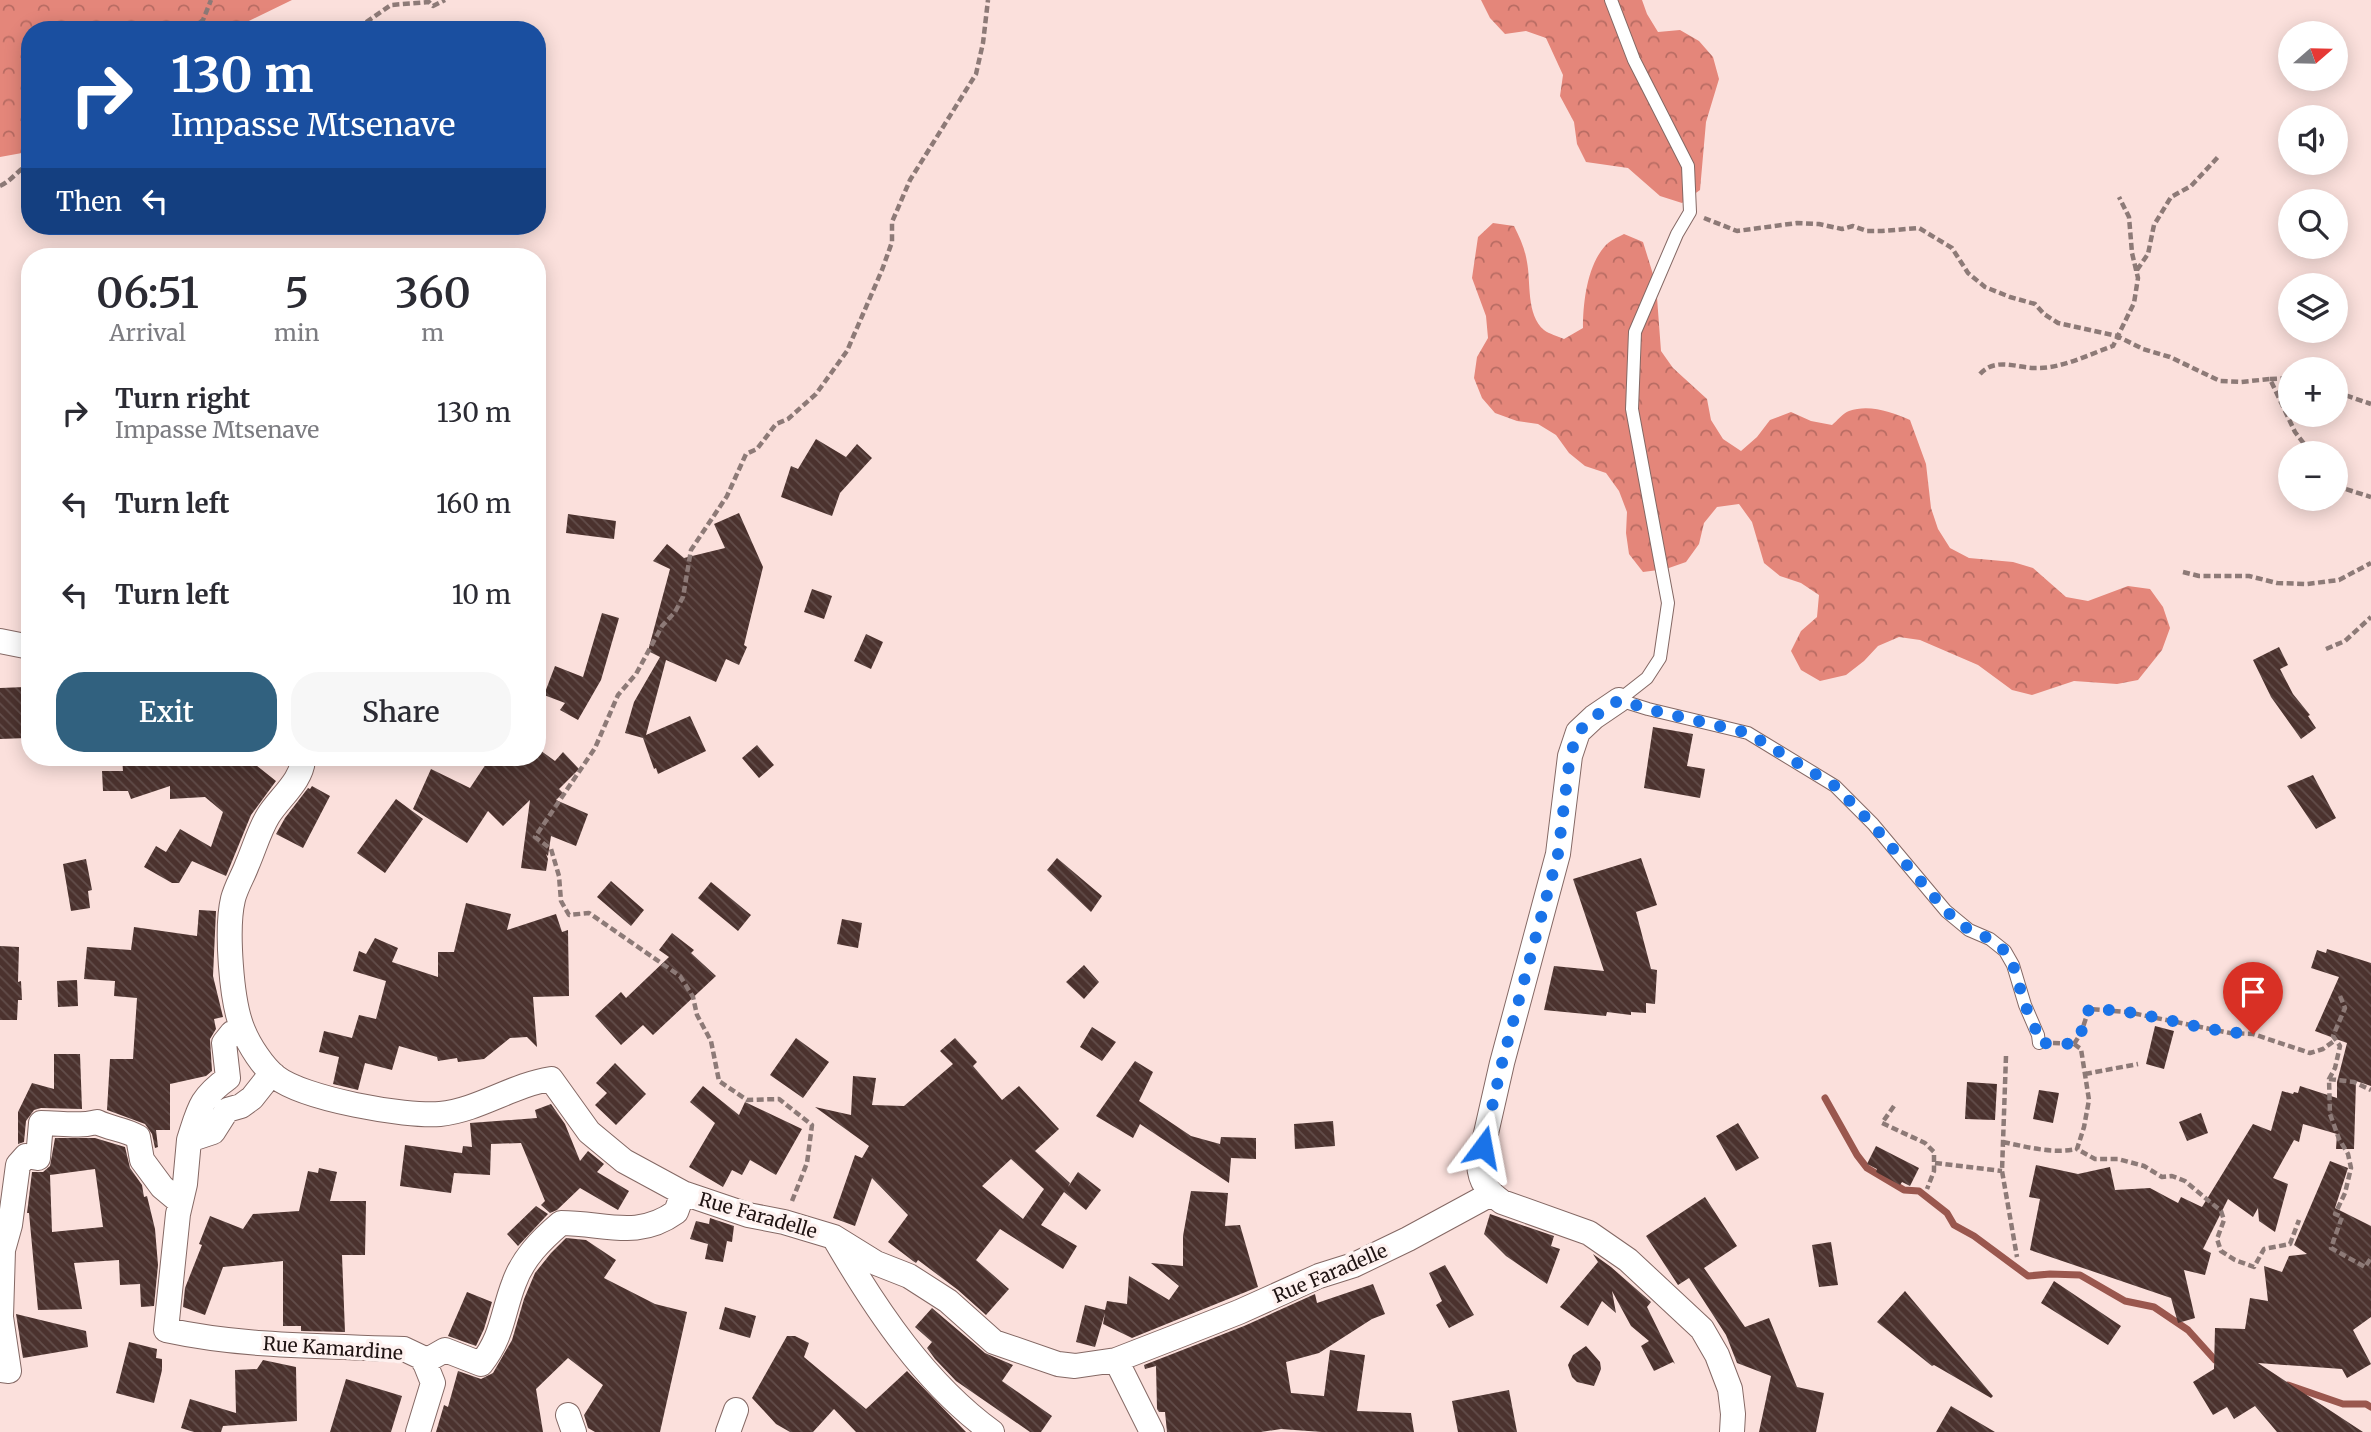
<!DOCTYPE html>
<html lang="en">
<head>
<meta charset="utf-8">
<style>
  body { margin:0; font-family:Merriweather,serif; background:#f7f7f7; color:#2b2b33; height:100vh; display:flex; flex-direction:column; font-size:26px; white-space:nowrap }
  * { box-sizing:border-box; margin:0 }
  p { font-size:23px; color:#7c7c81 }
  .icon { flex:none; width:38px; height:38px; fill:none; stroke:currentColor; stroke-width:2; stroke-linecap:round; stroke-linejoin:round }
  .map { position:relative; flex:1; overflow:hidden }
  .sheet { position:absolute; left:21px; top:248px; width:525px; height:518px; display:flex; flex-direction:column; background:#fff; border-radius:28px; box-shadow:0 4px 18px #0003 }
  .sheet>* { flex:none }
  .banner { position:absolute; left:21px; top:21px; width:525px; height:214px; border-radius:28px; box-shadow:0 4px 18px #0003; background:#1a4fa0; color:#fff; overflow:hidden }
  .needle { width:46px; rotate:70deg }
  .tools { position:absolute; left:2278px; top:21px; display:grid; gap:14px }
  .tools a { display:grid; place-items:center; width:70px; height:70px; border-radius:50%; background:#fff; box-shadow:0 4px 18px #0003; font-size:35px }
  .pin { position:absolute; display:grid; place-items:center; width:60px; height:60px; color:#fff; margin:-72px -30px; border-radius:50% 50% 50% 0; rotate:-45deg; box-shadow:0 0 7px #0007 }
  .pin .icon { rotate:45deg }
  .me { position:absolute; width:77px; margin:-38px; rotate:13deg; stroke-linejoin:round; filter:drop-shadow(0 0 5px #0008) }
  .turn { display:flex; align-items:center; gap:24px; height:147px; padding:0 35px; font-size:32px }
  .turn .icon { width:91px; height:91px; stroke-width:2.5 }
  .turn b { display:block; font-size:49px; line-height:60px }
  .then { display:flex; align-items:center; height:66px; padding:0 35px; background:#0003; gap:14px; font-size:26px }
  .eta { display:flex; justify-content:space-evenly; align-items:center; height:119px; text-align:center }
  .eta b { font-size:42px; font-weight:600; line-height:49px }
  .cta { display:flex; gap:14px; margin-top:auto; padding:14px 35px }
  .cta a { flex:1; height:80px; border-radius:28px; background:#31617f; color:#fff; font-size:28px; font-weight:600; line-height:80px; text-align:center }
  .cta a+a { background:#f7f7f7; color:#2b2b33 }
  ul { padding:0; list-style:none }
  li { display:flex; align-items:center; gap:21px; height:91px; padding:0 35px }
  li div { flex:1 }
  li b { display:block; font-size:26px }
  li em { font-style:normal }
  .map>svg:first-child { display:block }
</style>
</head>
<body>
<div class="map">
<svg width="2371" height="1432" viewBox="0 0 2371 1432">
  <defs>
    <pattern id="forest-crowns" width="20" height="18" patternUnits="userSpaceOnUse" patternTransform="scale(1.75)"><rect width="20" height="18" fill="#e4867a"/><path d="M2 6a3 3 0 1 1 6 0M12 15a3 3 0 1 1 6 0" fill="none" stroke="#b86c63"/></pattern>
    <pattern id="building-back-hatch" width="6" height="6" patternUnits="userSpaceOnUse" patternTransform="scale(1.75)"><rect width="6" height="6" fill="#4b322e"/><path d="M-1 5l2 2M0 0l6 6M5-1l2 2" fill="none" stroke="#624d4a"/></pattern>
  </defs>
  <rect width="100%" height="100%" fill="#fbe0dc"/>
  <path fill="url(#forest-crowns)" d="M0,0H292L230,30H30V147L22,153L0,157Z
    M1481,0H1642L1647,14L1658,32L1680,30L1699,41L1713,57L1719,79L1706,122L1700,190L1682,203L1660,196L1628,168L1586,162L1577,144L1574,122L1560,96L1563,75L1546,38L1526,31L1505,34L1490,18Z
    M1493,223L1514,226C1520,238 1525,249 1527,262C1531,282 1526,315 1544,330C1549,334 1558,336 1564,339L1583,328C1583,303 1587,266 1605,246C1609,241 1618,237 1624,234L1643,242L1656,284L1661,351L1673,368L1707,399L1711,420L1723,439L1741,451L1757,437L1770,420L1791,412L1811,421L1832,425C1837,421 1843,413 1849,411C1869,404 1892,412 1910,420L1926,464L1931,508L1938,529L1950,548L1969,558L2013,562L2033,568L2066,597L2088,601L2128,586L2150,589L2163,607L2170,628L2162,650L2138,680L2117,684L2074,681L2032,695L2012,690L1978,665L1920,640L1899,637L1878,646L1864,661L1846,675L1820,681L1801,670L1791,651L1801,631L1817,617L1819,595L1801,583L1780,576L1764,563L1752,522L1739,504L1717,507L1704,523L1699,544L1686,562L1666,569L1643,572L1629,554L1626,533L1627,512L1619,491L1606,473L1585,466L1569,453L1556,435L1538,424L1517,421L1495,413L1482,398L1474,378L1477,357L1488,338L1486,316L1472,278L1478,237Z"/>
  <g fill="none" stroke-linecap="round" stroke-linejoin="round">
    <path stroke="#9a574e" stroke-width="7" d="M1825,1098L1857,1155L1867,1168L1904,1190L1919,1191L1947,1213L1954,1225L1974,1236L2028,1276L2050,1274L2080,1275L2125,1301L2154,1307L2188,1330L2215,1360L2222,1363
      M2288,1385L2343,1404H2366L2371,1407"/>
  </g>
  <path fill="url(#building-back-hatch)" fill-rule="evenodd" d="M816,439L846,457L857,444L872,458L840,493L832,516L781,497L791,466L798,469Z
    M739,513L763,567L744,645L747,647L739,665L726,659L716,682L666,660L646,735L690,716L706,751L658,774L656,768L654,769L643,738L625,733L634,702L660,657L648,651L670,569L653,561L667,544L684,558L725,548L714,524Z
    M568,514L616,521L614,539L566,533Z
    M812,589L832,596L824,619L804,612Z
    M602,613L619,618L601,680L578,720L560,710L565,703L544,695L555,666L583,677Z
    M866,634L883,642L871,669L854,661Z
    M2279,647L2288,665L2280,669L2293,694L2310,715L2308,716L2316,728L2301,739L2271,697L2253,660Z
    M25,687L27,738L0,739V688Z
    M1653,727L1693,734L1687,766L1705,769L1700,798L1644,788Z
    M757,745L774,765L759,778L742,758Z
    M537,748L555,761L563,752L579,769L559,789L563,793L556,800L588,814L576,846L551,836L548,856L546,854L548,859L546,871L521,868L530,800L503,826L488,811L467,843L413,809L431,769L470,788L490,758H537Z
    M122,758H247L276,781L251,815L226,876L192,861L179,883H172L144,867L156,846L166,852L180,829L211,847L223,812L205,797L170,799V786L131,799L128,791H103L102,771H123Z
    M2313,775L2336,818L2316,829L2287,786Z
    M312,786L330,796L303,848L276,834L285,818L308,788L310,789Z
    M396,799L423,819L385,873L357,853Z
    M1057,858L1102,896L1091,912L1047,870Z
    M1641,858L1657,905L1636,912L1651,969L1657,970L1655,1004L1646,1003V1013L1631,1012V1015L1607,1012L1606,1016L1544,1010L1554,966L1604,971L1573,879Z
    M86,859L92,890L88,891L90,908L71,911L63,864Z
    M611,881L644,910L631,926L597,897Z
    M711,882L751,915L738,931L698,898Z
    M466,903L511,914L507,930L556,914L562,932L568,930L569,996L533,997L537,1047L527,1037L510,1038L484,1059L458,1062L457,1058L438,1061L437,1057L399,1046L392,1070L365,1063L358,1090L333,1084L339,1057L319,1052L324,1031L352,1038L359,1015L376,1019L386,981L353,971L359,951L366,954L375,938L398,948L392,962L438,977V952H454Z
    M199,910L216,911L213,976L223,1017L214,1019L216,1029L210,1039L212,1071L206,1076L170,1084V1130H156L158,1147L155,1148L152,1134L145,1124L107,1110L110,1059H133L137,998L114,996L115,981L84,979L87,947L131,950L134,927L197,936Z
    M842,919L862,923L858,948L837,944Z
    M672,933L694,950L691,953L716,976L653,1035L643,1025L621,1045L595,1016L621,992L626,998L669,957L659,950Z
    M0,946L19,947L18,982L21,981L22,1000H18L17,1020H0Z
    M2327,949L2371,963V1086L2356,1081L2354,1149H2336L2337,1134L2303,1124L2299,1142L2294,1140L2273,1178L2288,1184L2275,1232L2259,1221L2258,1208L2253,1217L2228,1199L2203,1249L2211,1253L2205,1275L2184,1270L2195,1318L2178,1323L2171,1298L2030,1250L2040,1199L2029,1197L2036,1165L2078,1174L2110,1167L2115,1190L2150,1188L2178,1203L2181,1197L2202,1207L2253,1124L2271,1131L2282,1091L2293,1094L2294,1092L2298,1093L2300,1086L2337,1098V1082L2347,1043L2315,1031L2339,977L2311,968L2317,950L2326,953Z
    M1084,965L1099,982L1084,999L1066,982Z
    M77,980L78,1006L58,1007L57,981Z
    M2155,1026L2174,1031L2164,1069L2146,1064Z
    M1092,1027L1116,1042L1102,1061L1080,1047Z
    M796,1038L829,1062L803,1098L770,1075Z
    M955,1038L977,1062L973,1066L1002,1100L1019,1086L1059,1129L1035,1151L1070,1183L1068,1187L1078,1172L1101,1190L1086,1210L1064,1192L1041,1225L1077,1246L1063,1269L1000,1229L976,1260L1009,1289L986,1315L958,1290L918,1260L916,1263L913,1261L888,1242L908,1215L872,1178L855,1226L833,1218L855,1155L862,1158L869,1146L815,1107L851,1115L853,1076L876,1078L872,1105L904,1106L953,1064L940,1051ZM1011,1159L1044,1189L1023,1219L982,1186Z
    M54,1054H80L82,1109L41,1108L34,1110L26,1121L24,1142L18,1144V1112L32,1083L54,1089Z
    M1135,1061L1153,1072L1139,1101L1191,1136L1220,1144L1221,1137L1256,1138V1159L1231,1158L1229,1183L1140,1124L1133,1138L1096,1116Z
    M615,1063L646,1094L616,1125L595,1105L607,1093L596,1083Z
    M1967,1082L1997,1084L1995,1120L1965,1119Z
    M703,1086L739,1115L745,1102L802,1129L776,1175L750,1160L742,1175L732,1170L723,1187L689,1167L715,1123L690,1102Z
    M2039,1090L2059,1093L2053,1123L2033,1119Z
    M551,1104L565,1124L580,1161L588,1151L604,1164L597,1172L629,1191L618,1210L580,1188L557,1210L550,1213L541,1205L545,1201L521,1143L491,1144L490,1175L454,1173L451,1193L400,1186L405,1145L462,1153L463,1146L472,1147L470,1123L537,1118L535,1110Z
    M2201,1113L2208,1133L2187,1141L2179,1122Z
    M1333,1121L1335,1146L1295,1149L1294,1124Z
    M1738,1123L1759,1158L1736,1171L1716,1136Z
    M55,1138H95L125,1147L130,1168L142,1185L144,1197L147,1196L155,1229L158,1265L154,1306L141,1307L140,1284L120,1285L119,1260L74,1263L82,1309L38,1310L29,1213H27L32,1172H43L50,1166ZM95,1169L103,1227L52,1232L50,1175Z
    M1876,1146L1919,1168L1910,1186L1902,1182L1900,1185L1876,1172L1877,1169L1867,1164Z
    M2330,1161L2348,1168L2335,1208L2371,1226V1317L2353,1330L2371,1364L2347,1378L2342,1369L2258,1363L2363,1432H2277L2255,1406L2234,1419L2227,1407L2213,1415L2193,1382L2214,1369L2215,1328L2245,1329L2250,1298L2268,1301L2264,1266L2282,1272L2289,1256L2307,1254L2294,1245Z
    M319,1168L337,1172L330,1201H366L365,1255H342L345,1332L301,1331V1326H283V1261L223,1267L205,1315L183,1307L185,1288L202,1245L199,1244L210,1216L243,1229L253,1214L299,1211L308,1171L318,1173Z
    M1191,1191L1228,1193L1225,1226L1240,1225L1258,1287L1132,1338L1103,1324L1105,1313L1095,1347L1076,1342L1085,1305L1105,1310L1107,1301L1127,1304L1129,1276L1169,1300L1179,1286L1151,1263L1183,1266V1236Z
    M1705,1197L1737,1246L1704,1268L1745,1327L1769,1318L1797,1387L1824,1393L1816,1432H1759L1771,1376L1737,1363L1726,1335L1689,1278L1678,1285L1646,1236Z
    M536,1206L548,1214L518,1246L507,1234Z
    M1490,1214L1554,1236L1551,1246L1560,1249L1547,1284L1506,1256L1484,1234Z
    M710,1218L734,1226L732,1242L727,1241L723,1262L705,1259L708,1244L690,1239L696,1221L709,1224Z
    M566,1238L586,1240L616,1260L604,1278L655,1304L687,1312L660,1432H595L588,1428L584,1415L603,1385L568,1358L536,1389L543,1432H436L444,1405L448,1407L458,1371L481,1379L493,1373L512,1340L524,1299L535,1273L551,1253Z
    M1831,1242L1838,1285L1819,1287L1812,1245Z
    M1593,1254L1611,1267L1651,1302L1647,1307L1675,1364L1673,1362L1654,1371L1641,1346L1649,1341L1631,1326L1612,1291L1616,1313L1602,1301L1588,1326L1560,1307L1598,1262Z
    M1445,1265L1474,1315L1449,1328L1436,1305L1442,1301L1429,1273Z
    M2054,1281L2121,1326L2108,1345L2041,1303Z
    M1373,1284L1385,1314L1372,1319L1319,1353L1286,1362L1291,1393L1324,1396L1330,1350L1365,1355L1357,1411L1411,1413L1414,1432H1322L1281,1429L1261,1432H1167L1165,1412H1159L1157,1409L1156,1366L1145,1369L1144,1365L1244,1326L1315,1294L1317,1303Z
    M1905,1291L1993,1396L1991,1398L1934,1365L1932,1366L1877,1322Z
    M467,1292L492,1302L484,1329L476,1346L448,1336Z
    M725,1307L756,1316L750,1338L719,1329Z
    M932,1308L985,1353L1013,1365L1002,1381L1052,1416L1041,1432H1030L956,1381L935,1359L927,1348L932,1342L915,1327Z
    M16,1314L86,1331L88,1347L23,1358Z
    M787,1336H795L809,1343L804,1357L866,1409L907,1371L966,1432H856L834,1409L813,1432H790L776,1424L752,1398Z
    M129,1342L157,1349L156,1358L162,1359V1370L154,1403L116,1393Z
    M1586,1346L1600,1362L1601,1369L1594,1386L1577,1382L1572,1377L1568,1365L1573,1355Z
    M263,1360L296,1367L297,1421L223,1426L221,1432H194L181,1428L190,1399L236,1413L235,1370L257,1369Z
    M346,1379L402,1396L391,1432H330Z
    M1509,1390L1517,1432H1458L1452,1401Z
    M1951,1406L1995,1432H1936Z"/>
  <g fill="none" stroke-linecap="round" stroke-linejoin="round">
    <defs>
      <path id="service" d="M1611,0L1634,60L1688,166L1690,212L1677,234L1635,332L1632,409L1668,603L1660,658L1647,678L1619,700
        M1619,700L1648,709L1748,733L1835,786L1873,824L1946,911L1969,930L1990,939L2005,951L2013,965L2025,1005L2038,1035L2039,1043"/>
      <path id="minor" d="M0,641L30,647
        M1619,700L1594,717L1578,732L1570,756L1558,854L1502,1063L1479,1164C1480,1182 1488,1192 1502,1202L1589,1233L1628,1260L1702,1329L1717,1355L1730,1389L1733,1414L1732,1432
        M303,758C303,780 279,798 268,816C259,831 254,849 247,865C243,876 236,887 233,899C226,928 231,1002 243,1030C249,1045 263,1067 276,1077C304,1099 405,1117 440,1114C479,1110 512,1085 551,1079L589,1132L624,1161L683,1193L748,1215L784,1222L834,1237L876,1263L909,1276L948,1301L994,1342L1058,1364L1075,1366L1116,1360L1183,1334L1239,1312L1319,1276L1354,1265L1408,1239L1491,1194
        M274,1075L267,1079L252,1098L241,1106L227,1110L213,1132L189,1140L185,1184L178,1214L166,1330C244,1347 324,1346 404,1349L423,1358L433,1383L418,1432
        M189,1140C199,1109 200,1098 228,1078L224,1043L232,1033L243,1031
        M836,1241C877,1311 925,1383 992,1432
        M1116,1360L1152,1432
        M424,1362L445,1350L481,1364C503,1336 502,1314 514,1283C523,1258 541,1240 561,1223C605,1223 637,1240 676,1212L683,1193
        M0,1370L9,1371L1,1317L3,1250L10,1225L18,1165L26,1156L38,1158L41,1123C60,1123 79,1127 97,1122C111,1129 124,1129 138,1137L142,1160L162,1187L180,1202
        M568,1415L574,1432
        M728,1432L736,1410"/>
    </defs>
    <use href="#service" stroke="#846864" stroke-width="14"/>
    <use href="#minor" stroke="#846864" stroke-width="26"/>
    <path stroke="#8d7a77" stroke-width="4.5" stroke-dasharray="7 3.5" stroke-linecap="butt" d="M192,30L203,20L211,0
      M360,30L362,25L391,5L429,2L433,6L445,0
      M0,186C13,180 19,168 30,164
      M1704,218L1737,231L1797,223L1819,224L1842,229L1853,226L1867,231H1882L1919,228L1952,248L1968,273L1985,287L2010,297L2035,304L2044,314L2058,323L2117,336L2143,349L2170,357L2220,381L2241,382L2270,379L2295,432L2311,453
      M2137,270L2148,254L2154,225L2171,197L2191,186L2218,157
      M1980,374C1996,356 2019,369 2038,368C2063,368 2090,354 2113,346L2134,303L2138,278L2132,253L2129,217L2119,197
      M2270,379L2291,378
      M2336,392L2371,404
      M2336,486L2371,497
      M2183,572L2199,576H2249L2277,583L2307,584L2339,580L2371,563
      M2326,649L2345,641L2371,617
      M2340,996L2345,1008L2333,1036L2340,1046L2335,1068L2329,1079L2330,1114L2339,1139L2348,1154L2351,1168L2345,1193L2335,1214L2342,1217L2331,1248L2365,1267L2371,1258
      M2053,1043L2074,1044L2081,1049L2089,1100L2084,1127L2077,1149L2095,1159H2118L2144,1166L2162,1177L2172,1176L2185,1181L2221,1211L2224,1220L2217,1239L2221,1251L2235,1260L2254,1267L2264,1249L2290,1244L2299,1220
      M2074,1044L2081,1033L2089,1009L2127,1012L2230,1033L2253,1034L2310,1053L2323,1049L2334,1041
      M2006,1056L2002,1171L2017,1257
      M2085,1074L2138,1064
      M2329,1079L2354,1082L2371,1090
      M1894,1106L1882,1123L1925,1143L1934,1152V1171L1927,1189
      M2003,1142C2027,1147 2053,1154 2077,1149
      M1935,1163L2002,1171
      M792,1201L807,1163L812,1125L779,1099L747,1100L719,1081L711,1041L697,1015L693,997L680,976L589,913L569,915L561,901L559,876L551,849L535,837L595,748L618,695L636,674L662,626L675,612L683,597L691,550L727,496L746,454L757,449L776,424L788,419L816,394L847,351L882,270L892,242V222L910,180L976,74L983,43L988,0"/>
    <use href="#service" stroke="#fff" stroke-width="12"/>
    <use href="#minor" stroke="#fff" stroke-width="24"/>
  </g>
  <g fill="none" stroke-linecap="round" stroke-linejoin="round">
    <path stroke="#1a73e8" stroke-width="12" stroke-dasharray="0 21.6" d="M1483,1147L1502,1063L1558,854L1570,756L1578,732L1594,717L1619,700L1648,709L1748,733L1835,786L1872,824L1946,911L1969,930L1990,939L2005,951L2013,965L2025,1005L2038,1035L2039,1043L2074,1044L2081,1033L2089,1009C2145,1009 2198,1032 2253,1034"/>
  </g>
  <g text-anchor="middle" dominant-baseline="central" stroke-width="7" stroke-linejoin="round" paint-order="stroke">
    <g font-size="19" fill="#201413" stroke="#fef1ef">
      <text transform="translate(758 1215) rotate(16)">Rue Faradelle</text>
      <text transform="translate(1330 1273) rotate(-23)">Rue Faradelle</text>
      <text transform="translate(333 1348) rotate(4)">Rue Kamardine</text>
    </g>
  </g>
</svg>
<div class="tools">
<a><svg class="needle" viewBox="-14 -14 28 28"><path d="M0-13l5 13h-10z" fill="#e53935"/><path d="M0 13l5-13h-10z" fill="#7c7c81"/></svg></a>
<a><svg class="icon" aria-label="sound" viewBox="0 0 24 24"><path d="M4 9h4l5-4v14l-5-4H4zM17 9q2 3 0 6"/></svg></a>
<a><svg class="icon" aria-label="search" viewBox="0 0 24 24"><circle cx="10" cy="10" r="6"/><path d="M15 15l6 6"/></svg></a>
<a><svg class="icon" aria-label="layers" viewBox="0 0 24 24"><path d="M12 4l9 5-9 5-9-5zM3 14l9 5 9-5"/></svg></a>
<a>+</a>
<a>−</a>
</div>
<div class="pin" style="left:2253px;top:1034px;background:#d93025"><svg class="icon" aria-label="arrive" viewBox="0 0 24 24"><path d="M6 21V4h12l-3 4 3 4H6"/></svg></div>
<svg class="me" style="left:1483px;top:1147px" viewBox="-20 -20 40 40"><path d="M0-17L14 15 0 8-14 15z" fill="#1a73e8" stroke="#fff" stroke-width="4"/></svg>
<div class="banner">
<div class="turn"><svg class="icon" aria-label="right" viewBox="0 0 24 24"><path d="M7 20v-9h11M14 6l5 5-5 5"/></svg><div><b>130 m</b>Impasse Mtsenave</div></div>
<div class="then">Then<svg class="icon" aria-label="left" viewBox="0 0 24 24"><path d="M17 20v-9H6M10 6l-5 5 5 5"/></svg></div>
</div>
<section class="sheet">
<div class="eta">
<div><b>06:51</b><p>Arrival</p></div>
<div><b>5</b><p>min</p></div>
<div><b>360</b><p>m</p></div>
</div>
<ul>
<li><svg class="icon" aria-label="right" viewBox="0 0 24 24"><path d="M7 20v-9h11M14 6l5 5-5 5"/></svg><div><b>Turn right</b><p>Impasse Mtsenave</p></div><em>130 m</em></li>
<li><svg class="icon" aria-label="left" viewBox="0 0 24 24"><path d="M17 20v-9H6M10 6l-5 5 5 5"/></svg><div><b>Turn left</b></div><em>160 m</em></li>
<li><svg class="icon" aria-label="left" viewBox="0 0 24 24"><path d="M17 20v-9H6M10 6l-5 5 5 5"/></svg><div><b>Turn left</b></div><em>10 m</em></li>
</ul>
<div class="cta"><a>Exit</a><a>Share</a></div>
</section>
</div>
</body>
</html>
